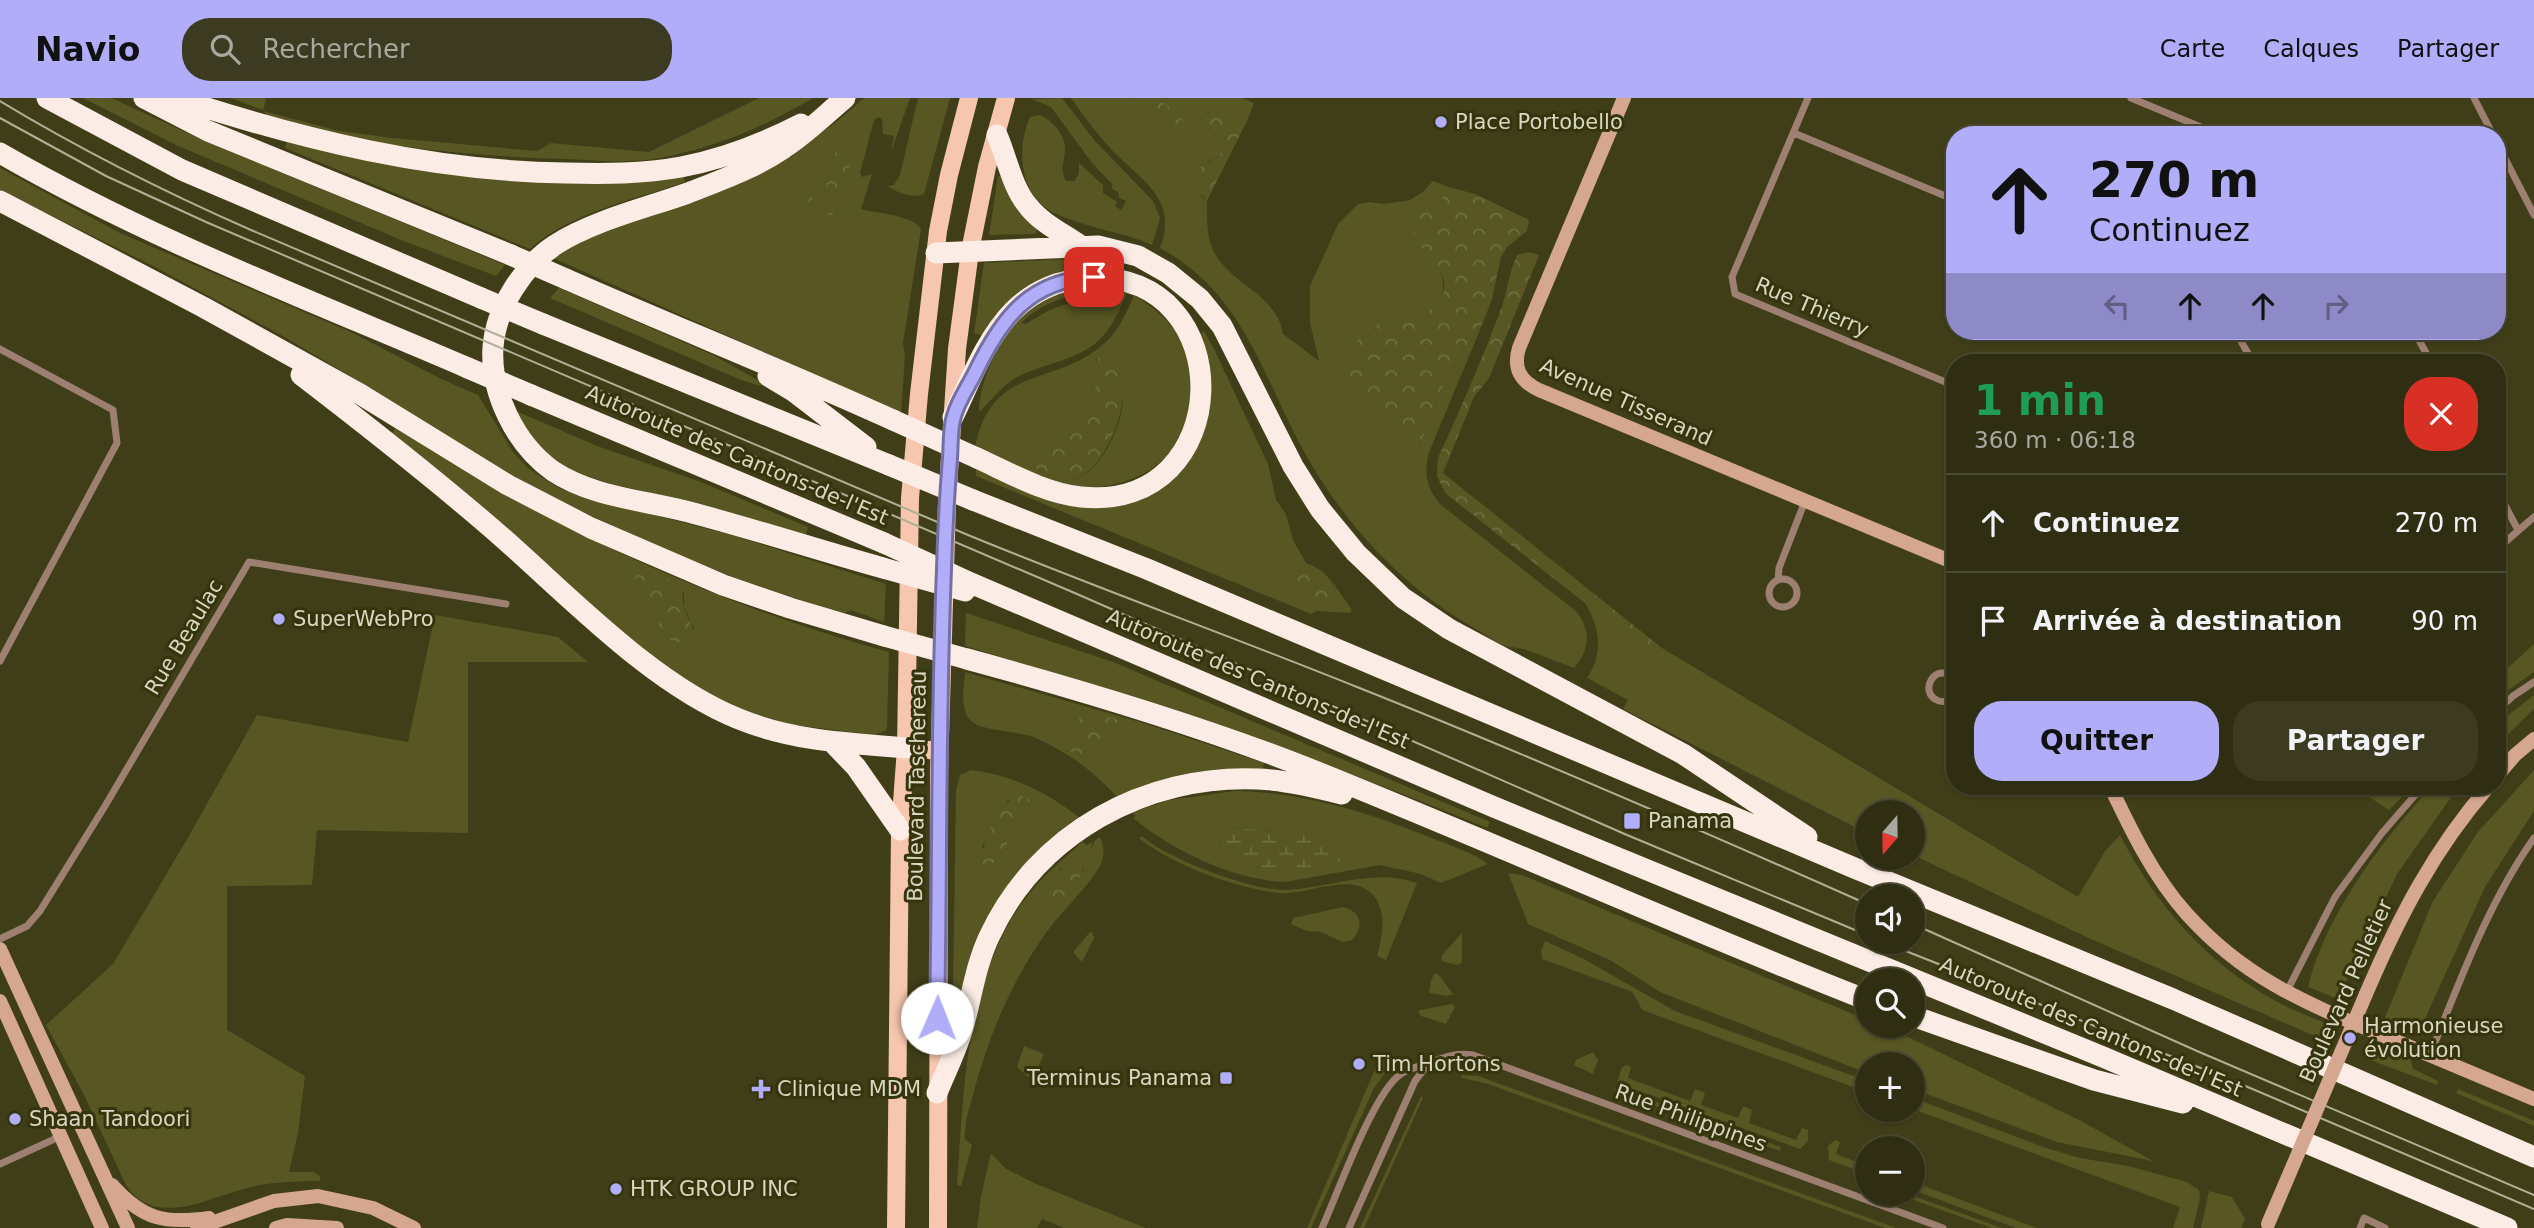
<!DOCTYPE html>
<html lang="fr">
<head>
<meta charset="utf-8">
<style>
  body { margin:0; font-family:"DejaVu Sans",sans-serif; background:#3c3a20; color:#f1f3f6; height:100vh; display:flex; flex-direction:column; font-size:26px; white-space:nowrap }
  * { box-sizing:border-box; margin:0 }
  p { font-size:23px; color:#a8a89f }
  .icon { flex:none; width:38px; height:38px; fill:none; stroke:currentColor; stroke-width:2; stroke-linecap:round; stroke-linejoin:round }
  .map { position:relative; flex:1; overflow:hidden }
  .panel { position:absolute; left:1946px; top:256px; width:560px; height:441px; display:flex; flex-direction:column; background:#302e12; border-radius:28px; box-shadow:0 2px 5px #0004,0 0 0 2px #4b4a32 }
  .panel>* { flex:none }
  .hud { position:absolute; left:1946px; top:28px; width:560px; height:214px; border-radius:28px; box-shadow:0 2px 5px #0004,0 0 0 2px #4b4a32; background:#b2adf9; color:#111; overflow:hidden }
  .needle { width:46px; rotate:200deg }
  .controls { position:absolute; left:1855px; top:702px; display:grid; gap:14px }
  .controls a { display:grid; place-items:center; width:70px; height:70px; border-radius:50%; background:#302e12; box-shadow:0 2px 5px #0004,0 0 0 2px #4b4a32; font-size:35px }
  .pin { position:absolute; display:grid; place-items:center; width:60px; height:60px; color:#fff; margin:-30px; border-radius:14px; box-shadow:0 4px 10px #0006 }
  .me { position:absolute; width:77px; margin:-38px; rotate:1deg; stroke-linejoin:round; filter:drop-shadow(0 0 5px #0008) }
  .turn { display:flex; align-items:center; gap:24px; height:147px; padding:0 28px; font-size:32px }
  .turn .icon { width:91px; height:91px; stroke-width:2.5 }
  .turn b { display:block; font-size:49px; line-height:60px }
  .lanes { display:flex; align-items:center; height:66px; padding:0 28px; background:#0003; justify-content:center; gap:35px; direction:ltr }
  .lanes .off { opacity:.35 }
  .round { display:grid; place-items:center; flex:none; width:74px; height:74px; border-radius:28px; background:#3c3a20 }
  .head { display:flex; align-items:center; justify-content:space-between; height:119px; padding:0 28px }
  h1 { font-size:42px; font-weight:600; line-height:52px; color:#1e9e55 }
  .cta { display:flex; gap:14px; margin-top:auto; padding:14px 28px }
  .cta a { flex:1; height:80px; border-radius:28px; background:#b2adf9; color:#111; font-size:28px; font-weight:600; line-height:80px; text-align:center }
  .cta a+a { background:#3c3a20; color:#f1f3f6 }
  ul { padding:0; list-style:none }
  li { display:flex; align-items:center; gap:21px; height:98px; padding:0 28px; border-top:2px solid #4b4a32 }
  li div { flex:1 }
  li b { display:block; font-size:26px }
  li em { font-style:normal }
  header { display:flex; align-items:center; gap:42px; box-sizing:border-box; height:98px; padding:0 35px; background:#b2adf9; color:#111 }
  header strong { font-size:33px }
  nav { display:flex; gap:38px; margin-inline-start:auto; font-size:24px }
  .search { width:490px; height:63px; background:#3c3a20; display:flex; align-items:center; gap:18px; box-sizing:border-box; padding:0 24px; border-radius:28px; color:#a8a89f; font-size:26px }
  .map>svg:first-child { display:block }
</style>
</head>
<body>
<header>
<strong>Navio</strong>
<div class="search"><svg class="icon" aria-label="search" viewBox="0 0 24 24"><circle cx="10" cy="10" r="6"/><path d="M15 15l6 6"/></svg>Rechercher</div>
<nav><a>Carte</a><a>Calques</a><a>Partager</a></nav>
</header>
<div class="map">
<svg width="2534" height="1130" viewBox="0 0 2534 1130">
  <defs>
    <pattern id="forest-crowns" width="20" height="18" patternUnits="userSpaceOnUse" patternTransform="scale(1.75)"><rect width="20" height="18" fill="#585623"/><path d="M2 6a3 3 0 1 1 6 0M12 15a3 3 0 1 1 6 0" fill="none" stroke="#6f6e41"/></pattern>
    <pattern id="wetland-marsh" width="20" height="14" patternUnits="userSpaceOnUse" patternTransform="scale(1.75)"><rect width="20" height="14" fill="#585623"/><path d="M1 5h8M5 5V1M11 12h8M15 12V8" fill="none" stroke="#6f6e41"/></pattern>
  </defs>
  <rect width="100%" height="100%" fill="#403e18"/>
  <path fill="#585623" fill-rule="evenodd" d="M83,0H111L212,46L505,167L496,178L406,144L178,48Z
    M231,0H266L263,13L339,33L393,40L537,53L551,45L649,54L759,0H813C766,28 714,50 660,60C631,66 593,62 564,61C494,59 425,53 357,41C327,35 298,27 268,20L263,12Z
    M864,0H910L891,54L894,38L883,36L882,21L878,19L874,22L860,75L862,79L872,76L861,111C878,116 911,116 921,131L903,245L905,258L901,315L553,160L587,141L667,111L811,42L835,25ZM835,55L845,87L842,103L821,108Z
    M918,0H950L924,96C913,101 898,95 888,88L894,87L900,77Z
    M1062,0L1095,43L1153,103L1160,120L1152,147C1121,133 1085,130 1054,115C1019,97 1016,52 1030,19L1039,17C1051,21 1066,37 1065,51C1065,64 1059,70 1066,83H1075L1079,74V65L1103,87V95L1117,104L1115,108L1121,112L1126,103L1119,100L1118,94L1111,90L1113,87L1092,65L1051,9L1032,1Z
    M1071,0H1242L1254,5L1246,25L1216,10L1207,15L1214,39L1218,35H1223L1227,45L1219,58L1208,64L1200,87L1201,98L1207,103C1207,119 1206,142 1215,156C1234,188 1277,197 1283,236L1319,263L1310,225V188L1338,126L1358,106L1369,104L1384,106L1410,102L1423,94L1433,83L1449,89L1442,100L1443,108L1419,147C1424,154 1432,160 1437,167C1448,183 1444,206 1427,215C1413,223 1395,225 1379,227L1419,350L1441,293L1459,259L1482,227L1430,352C1423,373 1426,389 1440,406L1577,514C1592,535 1589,552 1574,570C1557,564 1541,557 1524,551C1517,549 1510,550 1503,547C1494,543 1485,536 1476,531C1405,491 1347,429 1307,359C1263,281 1245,196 1160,150C1179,100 1141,83 1111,51C1096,35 1084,18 1071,0Z
    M287,42L314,50L683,75L685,84C634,102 571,114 530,151L285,50Z
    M0,70L120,135L353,235L439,280L478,297L513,354L529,371L559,390L591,401L732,437L886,486L884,524L851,512L845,515L826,510L738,481L644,443L552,399L470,353L374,292L281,237L153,168L0,92Z
    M998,78H1004L1039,128L1035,136L989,137Z
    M1067,161L1098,162V169L1063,173L1043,180L983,238L974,235L984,165Z
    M1089,188L1128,194C1119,212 1112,231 1097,244C1074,264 1039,266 1014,281C999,290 990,305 979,314C979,276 1011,215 1046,199C1059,193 1075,192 1089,188ZM1097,194L1122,197L1114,207C1082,196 1053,208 1026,226L1021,225C1043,204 1067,197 1097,194Z
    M559,190L713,257L763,285L761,288L741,282L550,200Z
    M1134,197C1158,213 1177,228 1187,255C1194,272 1193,291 1189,308C1187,316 1186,326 1183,334C1168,369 1128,389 1091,389C1050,388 1011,365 975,349C991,268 1051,288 1099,250C1117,237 1126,216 1134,197ZM1097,260L1119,268C1120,279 1123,290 1123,301C1122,328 1100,378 1070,382C1055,384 1043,372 1030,367L1028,360C1052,358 1086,327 1094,304C1099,291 1094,274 1097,260Z
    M1204,233L1214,251L1268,366L1276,402L1286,416L1293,442L1306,465L1303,472L1297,474L1336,493L1331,482L1352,512L1350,515L1317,513L1311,516L976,378V367C1003,377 1030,387 1057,396C1068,400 1081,407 1093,408C1115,409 1135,401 1153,389C1212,354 1223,298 1200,236Z
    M514,312L597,348L701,384L808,429L806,437L703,408L608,385L575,374L542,353Z
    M396,329C545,428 716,507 889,554L887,630L885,633L875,637L794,627L745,613L722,603L664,569L391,337ZM634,481L684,495V509L694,531L685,546L671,543L665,538Z
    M1585,505L1653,553L1662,550L2078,799L2105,753L2120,737C2156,807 2206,865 2276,903C2293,913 2312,919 2330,927L2324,942L2093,842L1913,757V714H1867V735L1623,611L1628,602L1587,580C1604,555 1600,529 1585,505Z
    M966,515L1113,564L1490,724L1487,730C1316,659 1141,601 965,548Z
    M435,517L558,539L588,564H468V735L317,732L312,787L227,788V932L305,978L298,1035L289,1074H314L320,1078V1083C295,1083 268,1084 244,1091C206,1101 154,1130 126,1087L83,995L46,927L113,866L186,743L257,617L408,644Z
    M2534,546V574L2497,600V580Z
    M965,574L1140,624L1264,665L1262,674L1150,687L1117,699C1094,673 1065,652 1033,639C1017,633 980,633 970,622C960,610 964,589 965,574ZM1074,629L1123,638L1101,644L1079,657L1062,651L1068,635Z
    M2534,597V611L2497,647V626Z
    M971,672C1010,676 1049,695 1080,720L1056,738L961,898L957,900L953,893L956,693L960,677ZM1008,702L1034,707L994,763L982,749Z
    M2534,672V713L2485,789L2418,936L2384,922L2433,803L2478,734Z
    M2353,688H2413L2389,712Z
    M2432,688H2459L2397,776L2338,901L2308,889C2326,815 2382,743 2432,688Z
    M1235,693C1304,694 1371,715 1434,741C1452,748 1472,754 1488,766L1441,785L1421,776L1380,767L1285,784C1233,782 1172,752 1133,720L1136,718L1132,714L1170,702ZM1232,730L1274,733L1260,770L1230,758L1219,746Z
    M1142,738C1167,761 1255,794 1288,792C1333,789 1373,770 1417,785L1386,862L1377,858C1382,839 1388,813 1372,796C1351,773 1305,798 1278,795C1233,789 1174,768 1139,740Z
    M1100,739C1105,749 1105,760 1099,770C1086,791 1064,811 1048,832C1013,880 989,937 974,993C970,1009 964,1024 965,1041L972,1047L961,1088L957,1087C964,988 965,871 1033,791C1048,773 1066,759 1083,743L1086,747L1092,744L1091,752L1095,742ZM1061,770H1084L1075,789L1047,791Z
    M1508,775L1522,777L1867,922V928H1880L1906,938L2081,1023L2153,1063L2057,1044L1913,991V966H1867V975L1660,894L1610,862L1528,826Z
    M1343,809C1362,814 1364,828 1352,842L1343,844L1321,834L1307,833L1291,826L1293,820Z
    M1090,834H1092L1094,840L1082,864L1073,854Z
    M1462,835V865L1457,867L1441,863L1442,857Z
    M1545,843L1582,860L1675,913L1867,983V994L1642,912L1634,896L1630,893L1542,861L1541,853Z
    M1435,875L1439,877L1453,896L1448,898L1429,895L1431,882Z
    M1452,906L1455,909L1446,926L1421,918L1418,914L1420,912Z
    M2371,945L2411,962L2413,971L2438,983L2437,987L2365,960Z
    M1024,948L1044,956L1033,981L1028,979L1017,969Z
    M1593,954L1598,962L1593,976L1574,967L1576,962Z
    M1384,958L1394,963L1374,990L1311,1130H1307L1379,962Z
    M1627,967L1631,969L1628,980L1690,1003L1695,991L1705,995L1701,1007L1738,1020L1743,1008L1752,1012L1749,1025L1796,1042L1802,1030L1808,1032V1043L1800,1051L1617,985L1622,969Z
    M1462,977L1478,978L1896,1130H1885L1488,986L1462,980Z
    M1615,989L1781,1049L1780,1053L1614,993Z
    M2458,991L2534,1023V1028L2456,995Z
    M1421,998L1423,1000L1364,1130H1360Z
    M1913,1000L2043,1049L2080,1060L2128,1068L2187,1084L2199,1092L2200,1100L2193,1130H2173L2180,1109L1913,1011Z
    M1835,1042L1840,1044L1836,1056L1867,1068V1076L1829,1062L1828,1048Z
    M991,1055L1005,1070L1034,1085L1146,1130H1064L1042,1121L1037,1130H977L981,1098Z
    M1913,1084L2037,1130H2016L1913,1092Z
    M2209,1093L2232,1099L2245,1121L2241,1130H2201Z
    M1897,1096H1908L2002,1130H1992Z"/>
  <path fill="url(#forest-crowns)" d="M1120,0C1156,0 1169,0 1191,33L1189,41L1186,44L1177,42C1162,21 1143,10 1120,0Z
    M1216,10L1246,25L1207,103L1199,94L1201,69L1219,58L1227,45L1223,35H1218L1208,42L1205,19L1212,11Z
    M840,49H848C856,64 844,107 831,118L822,113L821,108L835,55Z
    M815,73L820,75L821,81L812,102L808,104C800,94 804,80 815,73Z
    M1449,89L1475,96L1529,122L1527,133L1507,149L1501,159L1492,201L1482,227L1459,259L1441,293L1419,350L1341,280C1347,268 1355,243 1363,235C1381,216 1421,232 1440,201C1460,169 1403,151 1415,124C1417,120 1423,115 1426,112L1439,114L1443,108L1442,100Z
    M1529,154L1539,157L1489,280L1474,299L1443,375L1662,550L1653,554L1585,505L1445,395L1437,378L1438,360C1460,312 1481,264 1500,214C1507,196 1509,173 1517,157Z
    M1100,257C1147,258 1115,375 1070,382C1055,384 1043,372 1030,367L1027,364L1028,360C1052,358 1090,324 1095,300C1097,286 1091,269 1100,257Z
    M1306,465C1325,472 1333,482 1338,501L1336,506H1311L1279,487L1277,480L1280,474L1290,471L1298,474L1303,472Z
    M638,471L645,472L680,486C684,494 682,501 684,510C687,520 694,527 694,538L685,546L671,543L665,538L637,488L634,481Z
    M1090,614L1126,624L1132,630L1123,638L1101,644L1079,657L1062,651C1061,638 1078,618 1090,614Z
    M1016,697L1027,700L1035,707L988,772L983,769C977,750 1000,707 1016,697Z
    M1077,761L1084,766C1081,781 1072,797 1059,805L1047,799C1044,785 1064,766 1077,761Z"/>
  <path fill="url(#wetland-marsh)" d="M1232,730C1271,734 1307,730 1340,755V763C1325,771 1308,773 1292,773C1273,773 1208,764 1221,734Z"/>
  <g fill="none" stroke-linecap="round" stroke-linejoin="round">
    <path stroke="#9e8072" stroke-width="7" d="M1808,0L1732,179L1735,196L1955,288
      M2131,0L2220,37
      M2474,0L2493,37
      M1794,35L1955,102
      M2497,45L2534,117
      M2235,233L2253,264
      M2414,233L2431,264
      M0,251L113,312L117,345L0,563
      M2497,392L2518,432
      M2497,451L2534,419
      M1769 495a14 14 0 1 1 28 0a14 14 0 1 1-28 0Z
      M1778,482L1779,470L1805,403
      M1955,581C1935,561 1917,596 1939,603C1946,605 1950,602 1955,597
      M2497,613L2513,598L2534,584
      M0,841L27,828L40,813L105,708L249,464L506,506
      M2287,893L2335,799L2382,735L2423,688
      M2430,957C2460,883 2488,805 2534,740
      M0,1066L61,1038
      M1322,1130C1337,1097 1374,993 1401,976C1409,970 1418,969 1426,966C1444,960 1454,954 1473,957L1943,1130
      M1349,1130L1415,983L1428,966
      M2360,1130L2364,1120L2385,1130"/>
    <path stroke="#d5a690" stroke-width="14" d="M1624,0L1519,250C1513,270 1520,283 1539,292L1955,465
      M2497,678L2515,657L2534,641
      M2110,688C2131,732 2153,778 2186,815C2242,878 2301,903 2377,935C2430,957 2482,979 2534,1001
      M0,851L128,1130
      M2366,896C2399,819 2434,751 2489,688
      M0,903L102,1130
      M112,1087C143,1122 165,1126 209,1120
      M197,1130L274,1103L318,1098L373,1110L414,1130
      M276,1130L287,1127L337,1130"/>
    <path stroke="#f7c6af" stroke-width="18" d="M906,650L939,653
      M896,1130L900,732L906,650L910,400L919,296L938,133L949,77L969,0
      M938,1130L939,672L947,405L957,251L970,153L987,69L1006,0"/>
    <path stroke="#fbece5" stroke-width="21" d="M47,0L182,72L481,200
      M144,0L208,33L511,157
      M176,0C303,42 431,73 565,75C604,76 643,76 681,69C723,61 764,45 801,26
      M845,0C825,17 806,36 784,50C755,70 721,82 688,95C646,110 592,123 555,147C523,168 496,210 493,249C490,294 515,346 553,373C592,399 644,402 689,414C754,431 818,452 883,470
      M997,37C1007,60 1012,89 1028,108C1041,125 1064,136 1081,148
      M0,55C149,141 310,202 468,270
      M0,103L203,209L360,296L508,387L591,430L723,487L790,510L884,538
      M936,155L1098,148L1138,158L1168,175L1200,201L1222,228L1293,368L1320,411L1356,455L1403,500L1449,531L1683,656L1807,739
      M566,181C675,229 785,273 893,322
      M543,226L889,367
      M301,277C370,330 438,383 504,441C573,502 654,587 739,621C793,643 848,645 906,650
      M768,278L793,293L866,349
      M531,297L884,445
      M953,319C970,284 985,242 1013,213C1033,193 1060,181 1089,180C1242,173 1237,415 1081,399C1044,395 1010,375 977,360
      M973,402L1147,471L1852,769L2173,901L2534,1059
      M973,486L1494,709L2103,959L2507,1130
      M967,561C1081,592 1195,626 1305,669C1493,744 1678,828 1867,902
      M833,645L856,669L900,732
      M1913,918L2094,982L2183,1005
      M937,995C946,973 958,949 964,926C972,896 976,867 989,839C1037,735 1146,676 1258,681C1286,682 1315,689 1342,696"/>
    <path stroke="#b0b097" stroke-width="2" d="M0,3C81,52 165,94 251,132L968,437C1097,490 1228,537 1357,589C1528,657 1698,731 1867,806
      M0,20L106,78L206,124L1077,496L1627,737L1867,837
      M1913,826L2197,953L2534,1097
      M1883,844L2236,984L2534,1111"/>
    <path stroke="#d5a690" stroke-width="14" d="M2268,1126L2366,896"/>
    <path stroke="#fbece5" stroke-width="21" d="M511,157L566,181
      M481,200L543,226
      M468,270L531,297
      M893,322L977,360
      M889,367L973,402
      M884,445L973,486
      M883,470L965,493
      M884,538L967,561"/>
  </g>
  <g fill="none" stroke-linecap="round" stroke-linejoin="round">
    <defs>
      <path id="route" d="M937,920C940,770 938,620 944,471C945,434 947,397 950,360C951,347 950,330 954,318C958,303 968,289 975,275C1001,221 1029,182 1094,179"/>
    </defs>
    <use href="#route" stroke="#7470a2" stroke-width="18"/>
    <use href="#route" stroke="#b2adf9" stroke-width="12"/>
  </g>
  <g fill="#b2adf9" stroke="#35340d" stroke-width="2.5">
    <circle cx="1441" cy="24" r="7"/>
    <circle cx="279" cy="521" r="7"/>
    <rect x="1623" y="714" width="18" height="18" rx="3.5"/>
    <circle cx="2350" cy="940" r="7"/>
    <circle cx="1359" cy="966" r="7"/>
    <rect x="1219" y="973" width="14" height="14" rx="3.5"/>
    <path d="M757.5 980.5h7v7h7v7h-7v7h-7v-7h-7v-7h7z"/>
    <circle cx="15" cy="1021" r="7"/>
    <circle cx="616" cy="1091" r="7"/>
  </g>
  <g text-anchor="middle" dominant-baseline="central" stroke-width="6" stroke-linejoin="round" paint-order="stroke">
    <g font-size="21" fill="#d7d7c2" stroke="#35340d" text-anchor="start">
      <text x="1455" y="24">Place Portobello</text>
      <text x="293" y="521">SuperWebPro</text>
      <text x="1648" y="723">Panama</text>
      <text x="2364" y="928">Harmonieuse<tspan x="2364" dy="24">évolution</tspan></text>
      <text x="1373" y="966">Tim Hortons</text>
      <text x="1212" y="980" text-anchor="end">Terminus Panama</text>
      <text x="777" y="991">Clinique MDM</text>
      <text x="29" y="1021">Shaan Tandoori</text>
      <text x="630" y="1091">HTK GROUP INC</text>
    </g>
    <g font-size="21" fill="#d7d7c2" stroke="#35340d">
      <text transform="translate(1812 209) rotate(23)">Rue Thierry</text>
      <text transform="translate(1626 304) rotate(24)">Avenue Tisserand</text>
      <text transform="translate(737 357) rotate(23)">Autoroute des Cantons-de-l'Est</text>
      <text transform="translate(184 539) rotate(-59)">Rue Beaulac</text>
      <text transform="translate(1258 581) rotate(23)">Autoroute des Cantons-de-l'Est</text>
      <text transform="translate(917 688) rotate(-89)">Boulevard Taschereau</text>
      <text transform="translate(2346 893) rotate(-66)">Boulevard Pelletier</text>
      <text transform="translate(2091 929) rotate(23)">Autoroute des Cantons-de-l'Est</text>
      <text transform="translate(1691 1020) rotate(20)">Rue Philippines</text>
    </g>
  </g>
</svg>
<div class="controls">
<a><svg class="needle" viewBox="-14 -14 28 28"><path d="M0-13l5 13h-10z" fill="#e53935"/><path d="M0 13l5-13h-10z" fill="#a8a89f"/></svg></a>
<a><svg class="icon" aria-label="sound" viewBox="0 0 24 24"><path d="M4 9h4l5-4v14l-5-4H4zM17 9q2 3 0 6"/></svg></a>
<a><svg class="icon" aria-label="search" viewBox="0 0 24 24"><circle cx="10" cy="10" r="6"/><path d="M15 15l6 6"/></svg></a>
<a>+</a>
<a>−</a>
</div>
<div class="pin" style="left:1094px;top:179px;background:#d93025"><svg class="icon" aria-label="arrive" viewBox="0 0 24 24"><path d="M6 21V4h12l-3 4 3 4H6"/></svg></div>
<svg class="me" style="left:937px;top:920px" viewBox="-20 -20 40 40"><circle r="19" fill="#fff"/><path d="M0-13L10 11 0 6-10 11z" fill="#b2adf9"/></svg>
<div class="hud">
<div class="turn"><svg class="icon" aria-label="ahead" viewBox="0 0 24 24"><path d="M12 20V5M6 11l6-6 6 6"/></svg><div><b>270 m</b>Continuez</div></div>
<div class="lanes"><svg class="icon off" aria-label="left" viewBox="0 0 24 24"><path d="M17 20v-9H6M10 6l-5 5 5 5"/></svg><svg class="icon" aria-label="ahead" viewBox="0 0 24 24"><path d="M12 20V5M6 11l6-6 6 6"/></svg><svg class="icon" aria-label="ahead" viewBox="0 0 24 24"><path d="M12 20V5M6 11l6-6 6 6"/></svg><svg class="icon off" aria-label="right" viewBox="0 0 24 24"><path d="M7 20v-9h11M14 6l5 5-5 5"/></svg></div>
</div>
<section class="panel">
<div class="head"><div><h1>1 min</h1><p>360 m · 06:18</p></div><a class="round" style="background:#d93025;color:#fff"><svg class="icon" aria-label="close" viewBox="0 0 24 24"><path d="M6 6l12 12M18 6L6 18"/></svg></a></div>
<ul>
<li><svg class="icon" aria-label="ahead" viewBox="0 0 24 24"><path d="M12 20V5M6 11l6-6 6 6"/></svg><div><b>Continuez</b></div><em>270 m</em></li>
<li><svg class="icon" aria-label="arrive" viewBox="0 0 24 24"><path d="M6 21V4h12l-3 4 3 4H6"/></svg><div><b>Arrivée à destination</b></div><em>90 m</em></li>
</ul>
<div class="cta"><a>Quitter</a><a>Partager</a></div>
</section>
</div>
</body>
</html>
